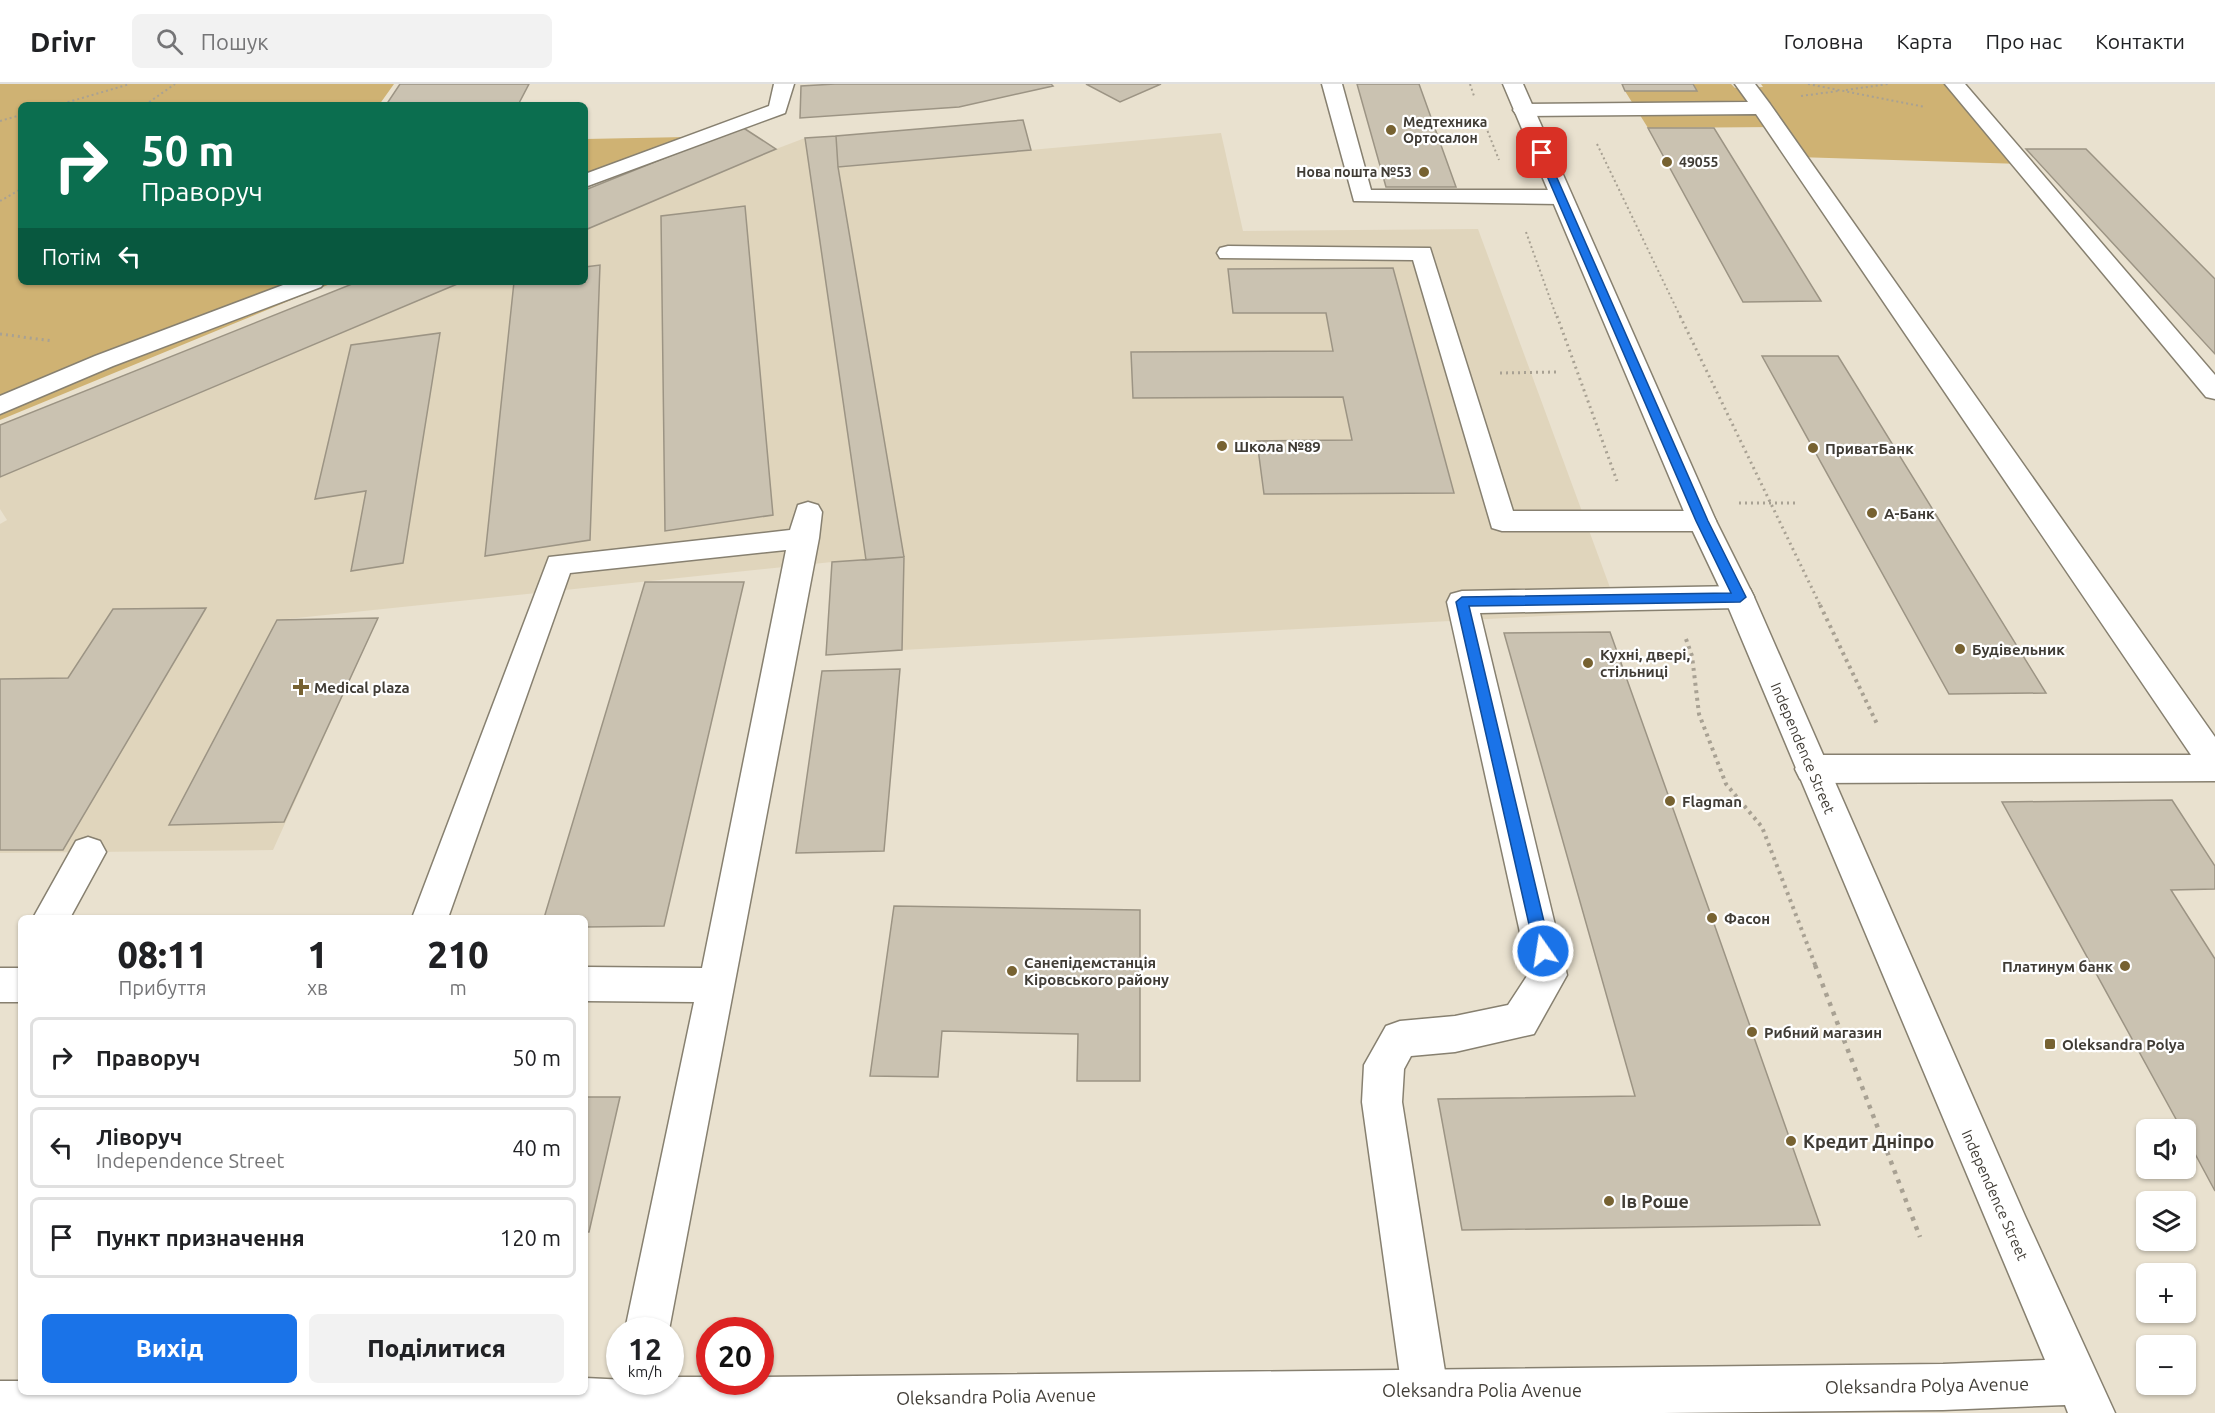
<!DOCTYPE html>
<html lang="uk">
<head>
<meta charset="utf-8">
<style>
  body { margin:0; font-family:Ubuntu,sans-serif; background:#f2f2f2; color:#202124; height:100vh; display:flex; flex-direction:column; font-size:22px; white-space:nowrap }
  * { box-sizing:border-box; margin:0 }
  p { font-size:20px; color:#757577 }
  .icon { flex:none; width:33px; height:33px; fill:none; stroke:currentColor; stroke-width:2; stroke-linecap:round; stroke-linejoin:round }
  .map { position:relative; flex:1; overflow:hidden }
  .panel { position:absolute; left:18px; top:831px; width:570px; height:480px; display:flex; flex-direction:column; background:#fff; border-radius:9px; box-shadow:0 2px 4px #0004 }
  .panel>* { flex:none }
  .hud { position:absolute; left:18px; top:18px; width:570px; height:183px; border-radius:9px; box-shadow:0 2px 4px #0004; background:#0b6e4f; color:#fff; overflow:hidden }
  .buttons { position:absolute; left:2136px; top:1035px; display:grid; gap:12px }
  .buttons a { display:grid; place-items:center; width:60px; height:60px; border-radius:9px; background:#fff; box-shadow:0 2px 4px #0004; font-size:30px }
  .speed { position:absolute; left:606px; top:1233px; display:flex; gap:12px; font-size:30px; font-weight:700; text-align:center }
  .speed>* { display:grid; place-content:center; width:78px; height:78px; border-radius:50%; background:#fff; box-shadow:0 2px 4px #0004; line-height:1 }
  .speed small { font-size:15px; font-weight:400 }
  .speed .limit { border:9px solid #d22; background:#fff; color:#111 }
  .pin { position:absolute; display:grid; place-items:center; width:51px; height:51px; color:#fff; margin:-26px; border-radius:12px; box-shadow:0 3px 9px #0006 }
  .me { position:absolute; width:66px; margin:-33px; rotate:347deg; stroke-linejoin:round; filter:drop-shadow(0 0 4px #0008) }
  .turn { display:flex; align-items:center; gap:21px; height:126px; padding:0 24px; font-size:27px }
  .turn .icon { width:78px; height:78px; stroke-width:2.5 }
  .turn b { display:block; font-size:42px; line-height:51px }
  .then { display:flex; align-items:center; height:57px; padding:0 24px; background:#0003; gap:12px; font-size:22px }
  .eta { display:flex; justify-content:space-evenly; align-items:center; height:102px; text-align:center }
  .eta b { font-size:36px; font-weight:800; line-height:42px }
  .primary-button { display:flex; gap:12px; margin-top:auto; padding:12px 24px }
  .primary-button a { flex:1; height:69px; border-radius:9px; background:#1a73e8; color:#fff; font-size:24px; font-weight:800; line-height:69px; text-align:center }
  .primary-button a+a { background:#f2f2f2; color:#202124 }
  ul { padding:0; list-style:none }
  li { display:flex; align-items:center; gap:18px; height:81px; margin:0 12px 9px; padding:0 12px; border:3px solid #e0e0e0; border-radius:9px }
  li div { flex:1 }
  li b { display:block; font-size:22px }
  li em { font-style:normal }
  header { display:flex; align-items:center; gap:36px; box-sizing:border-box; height:84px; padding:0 30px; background:#fff; border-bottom:2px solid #e0e0e0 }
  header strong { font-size:28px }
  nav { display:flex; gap:33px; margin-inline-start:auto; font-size:21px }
  .search { width:420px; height:54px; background:#f2f2f2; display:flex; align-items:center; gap:15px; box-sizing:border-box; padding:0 21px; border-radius:9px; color:#757577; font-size:22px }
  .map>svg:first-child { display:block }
</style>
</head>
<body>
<header>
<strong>Drivr</strong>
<div class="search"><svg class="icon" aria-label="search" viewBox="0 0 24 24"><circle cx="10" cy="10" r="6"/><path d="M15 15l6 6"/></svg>Пошук</div>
<nav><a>Головна</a><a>Карта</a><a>Про нас</a><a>Контакти</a></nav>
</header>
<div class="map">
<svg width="2215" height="1329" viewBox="0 0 2215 1329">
  <rect width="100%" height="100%" fill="#e9e1cf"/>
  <path fill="#e0d5bc" d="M742,43L776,65L805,54L836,52L839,83L1221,49L1243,147L1478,145L1619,528L902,566L904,473L832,478L287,535L378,534L273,766L0,769V440L7,436L0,425V341L357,198H585V106Z"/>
  <path fill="#cfb273" d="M0,0H394L379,21H21V198H335L0,336Z
    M1693,0H1731L1735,4L1763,3L1761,0H1955L2022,80L1797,73L1776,43L1648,44L1625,7Z
    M687,53L585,95V55Z"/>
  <path fill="#cac2b1" stroke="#9c9484" stroke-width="1.5" d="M400,0H529L518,21H386Z
    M835,0H1051L1053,2L959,23L800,34L801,2Z
    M1086,0H1161L1120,18Z
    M1357,0H1419L1456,103H1386Z
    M1622,0H1693L1697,7H1625Z
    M1023,36L1031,66L838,83L836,52Z
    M742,43L776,65L585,146V106Z
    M1648,44H1714L1821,217L1743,218Z
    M836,52L838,83L904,473L866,476L805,54Z
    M2026,65H2086L2215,195V270Z
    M745,122L773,431L665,447L661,132Z
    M600,181L590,456L485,472L514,198H585V183Z
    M1393,184L1454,409L1264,410L1257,357L1352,356L1343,313L1133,314L1131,268L1333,267L1326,229H1233L1228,185Z
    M357,198H462L0,393V341Z
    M440,249L403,479L351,487L366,407L315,415L351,261Z
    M1762,272H1838L2046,609L1949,610Z
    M904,473L902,566L826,571L832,478Z
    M645,498H744L664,842L585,843V834H544Z
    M206,524L63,766H0V595L68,594L113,525Z
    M378,534L284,738L169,741L277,536Z
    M1610,548L1712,834L1820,1141L1462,1146L1438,1015L1635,1012L1504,549Z
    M900,585L884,767L796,769L822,587Z
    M2172,716L2215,782V805L2171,806L2215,875V1107L2186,1053V1046H2182L2002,718Z
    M894,822L1140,826V997H1077L1078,950L942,947L938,993L870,992Z
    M585,1013H620L589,1148H585Z"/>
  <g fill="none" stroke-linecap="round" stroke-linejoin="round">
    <defs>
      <path id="minor" d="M774,0H794L785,29L585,103V90L769,22Z
        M1322,0H1342L1371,106H1560L1568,108L1571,113L1568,118L1560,120L1354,117Z
        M1735,0H1755L1770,20L2215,653V697L1812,699L1800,695L1795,685L1800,675L1812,671H2191L1756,30L1523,32L1516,30L1513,26L1516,22L1523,20L1748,18Z
        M1945,0H1965L2215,291V315L2206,313Z
        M1228,162L1430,164L1513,427H1702L1712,430L1716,437L1712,444L1702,447H1502L1492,444L1413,176L1220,174L1217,169L1220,164Z
        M291,198H325L321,203L113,282L0,330V312L95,272Z
        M808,418L818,421L822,428L819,454L669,1246H625L694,918L585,917V883L702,884L786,466L570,489L448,834H412L549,473L790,446L798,421Z
        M1739,502L1750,505L1754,513L1750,521L1739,524L1480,529L1567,891L1534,950L1455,968L1411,972L1404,985L1402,1018L1448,1306L1441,1322L1425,1329L1409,1322L1402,1306L1362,1018L1364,981L1386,942L1400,937L1455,932L1508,921L1529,889L1447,518L1451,510L1462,507Z
        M88,753L100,757L106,768L70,834H33L76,757Z
        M0,884H21V918H0Z"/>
      <path id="major" d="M1503,0H1523L1716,437L1754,513L2025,1132L2115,1329H2068L2065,1321L1943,1326L1664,1329H0V1297H21V1308H585V1294L670,1298V1293H710V1298H760V1293L1943,1280L2045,1276L1724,513L1688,437Z"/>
    </defs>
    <use href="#minor" stroke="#878070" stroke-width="3"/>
    <use href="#major" stroke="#878070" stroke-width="3"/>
    <path stroke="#a8a193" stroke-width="2" stroke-dasharray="2 3" stroke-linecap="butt" d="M1470,0L1474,12
      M1808,0L1925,23
      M1846,6L1888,0
      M1801,12L1838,7
      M58,21L130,0
      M145,21L175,0
      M1482,33L1499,76
      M0,37L21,31
      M1597,60L1681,234
      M0,117L21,105
      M1526,148L1557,234"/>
    <path stroke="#a8a193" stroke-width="3" stroke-dasharray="2 4" stroke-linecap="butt" d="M1557,232L1617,397
      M1680,232L1821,523
      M0,250L53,257
      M1500,289L1556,288
      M1739,419H1798"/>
    <path stroke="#a8a193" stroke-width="4" stroke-dasharray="3 4.5" stroke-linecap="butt" d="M1820,521L1878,642
      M1686,555L1692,572L1699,630L1726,700L1762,743L1816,883"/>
    <path stroke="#a8a193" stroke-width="4.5" stroke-dasharray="4 6" stroke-linecap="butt" d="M1815,881L1920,1153"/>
    <use href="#minor" fill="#fff" fill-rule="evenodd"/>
    <use href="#major" fill="#fff" fill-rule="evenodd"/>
  </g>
  <path fill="#1a73e8" stroke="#114b97" stroke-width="1.5" d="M1542,67L1546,69L1708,437L1746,513L1740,518L1469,522L1551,867L1548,872L1543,874L1537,872L1535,867L1456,518L1462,513L1731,509L1696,437L1537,69Z"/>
  <g fill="#776231" stroke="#fff" stroke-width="2">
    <circle cx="1391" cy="46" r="6"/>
    <circle cx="1667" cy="78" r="6"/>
    <circle cx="1424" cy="88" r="6"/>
    <circle cx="1222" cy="362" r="6"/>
    <circle cx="1813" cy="364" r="6"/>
    <circle cx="1872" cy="429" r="6"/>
    <circle cx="1960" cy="565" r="6"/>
    <circle cx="1588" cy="579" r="6"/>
    <path d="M298 594h6v6h6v6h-6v6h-6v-6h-6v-6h6z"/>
    <circle cx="1670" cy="717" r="6"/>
    <circle cx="1712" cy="834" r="6"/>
    <circle cx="2125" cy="882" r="6"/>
    <circle cx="1012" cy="887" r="6"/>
    <circle cx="1752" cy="948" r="6"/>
    <rect x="2044" y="954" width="12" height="12" rx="3"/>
    <circle cx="1791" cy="1057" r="6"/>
    <circle cx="1609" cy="1117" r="6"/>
  </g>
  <g text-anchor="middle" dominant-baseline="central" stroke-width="4.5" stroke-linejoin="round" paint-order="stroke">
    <g font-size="14" font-weight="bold" fill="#403c35" stroke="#fff" text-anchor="start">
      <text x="1403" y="38">Медтехника<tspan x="1403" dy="16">Ортосалон</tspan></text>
      <text x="1679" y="78">49055</text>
      <text x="1412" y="88" text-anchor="end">Нова пошта №53</text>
    </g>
    <g font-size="15" font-weight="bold" fill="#403c35" stroke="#fff" text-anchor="start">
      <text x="1234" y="362">Школа №89</text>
      <text x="1825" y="364">ПриватБанк</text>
      <text x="1884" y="429">А-Банк</text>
      <text x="1972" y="565">Будівельник</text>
      <text x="1600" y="570">Кухні, двері,<tspan x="1600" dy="17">стільниці</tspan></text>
      <text x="314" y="603">Medical plaza</text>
      <text x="1682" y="717">Flagman</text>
      <text x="1724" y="834">Фасон</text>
      <text x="1024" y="878">Санепідемстанція<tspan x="1024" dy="17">Кіровського району</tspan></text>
      <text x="2113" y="882" text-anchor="end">Платинум банк</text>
      <text x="1764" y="948">Рибний магазин</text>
      <text x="2062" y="960">Oleksandra Polya</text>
    </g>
    <g font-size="15" fill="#403c35" stroke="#fff">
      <text transform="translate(1803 664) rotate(67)">Independence Street</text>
      <text transform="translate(1995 1111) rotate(66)">Independence Street</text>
    </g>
    <g font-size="18" font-weight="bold" fill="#403c35" stroke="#fff" text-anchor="start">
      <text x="1803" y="1057">Кредит Дніпро</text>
      <text x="1621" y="1117">Ів Роше</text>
    </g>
    <g font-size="18" fill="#403c35" stroke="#fff">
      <text transform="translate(1927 1301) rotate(-1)">Oleksandra Polya Avenue</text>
      <text x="1482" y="1306">Oleksandra Polia Avenue</text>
      <text transform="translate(996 1312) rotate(-1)">Oleksandra Polia Avenue</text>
    </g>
  </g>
</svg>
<div class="buttons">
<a><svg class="icon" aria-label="sound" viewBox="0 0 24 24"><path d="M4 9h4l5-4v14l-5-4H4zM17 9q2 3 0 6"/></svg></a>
<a><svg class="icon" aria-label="layers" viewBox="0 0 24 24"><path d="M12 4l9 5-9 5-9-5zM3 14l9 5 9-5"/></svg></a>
<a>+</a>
<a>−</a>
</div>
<div class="speed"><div>12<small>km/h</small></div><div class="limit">20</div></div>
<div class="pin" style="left:1542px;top:69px;background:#d93025"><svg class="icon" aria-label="arrive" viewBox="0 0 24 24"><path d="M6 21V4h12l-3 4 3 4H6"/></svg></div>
<svg class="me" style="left:1543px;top:867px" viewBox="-20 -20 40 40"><circle r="17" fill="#1a73e8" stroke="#fff" stroke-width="3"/><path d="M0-11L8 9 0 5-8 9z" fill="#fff"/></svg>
<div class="hud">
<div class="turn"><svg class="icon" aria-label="right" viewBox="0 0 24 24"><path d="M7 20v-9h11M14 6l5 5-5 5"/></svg><div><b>50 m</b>Праворуч</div></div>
<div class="then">Потім<svg class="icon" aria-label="left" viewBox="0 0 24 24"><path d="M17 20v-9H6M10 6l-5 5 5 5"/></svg></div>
</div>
<section class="panel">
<div class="eta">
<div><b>08:11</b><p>Прибуття</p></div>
<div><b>1</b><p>хв</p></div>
<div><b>210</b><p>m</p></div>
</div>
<ul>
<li><svg class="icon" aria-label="right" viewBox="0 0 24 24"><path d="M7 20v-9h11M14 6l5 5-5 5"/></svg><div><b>Праворуч</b></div><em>50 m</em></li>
<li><svg class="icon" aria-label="left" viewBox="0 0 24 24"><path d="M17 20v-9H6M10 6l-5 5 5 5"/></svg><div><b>Ліворуч</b><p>Independence Street</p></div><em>40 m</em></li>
<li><svg class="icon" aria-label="arrive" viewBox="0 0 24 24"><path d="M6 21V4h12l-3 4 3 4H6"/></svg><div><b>Пункт призначення</b></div><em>120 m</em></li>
</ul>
<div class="primary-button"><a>Вихід</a><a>Поділитися</a></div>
</section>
</div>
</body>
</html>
